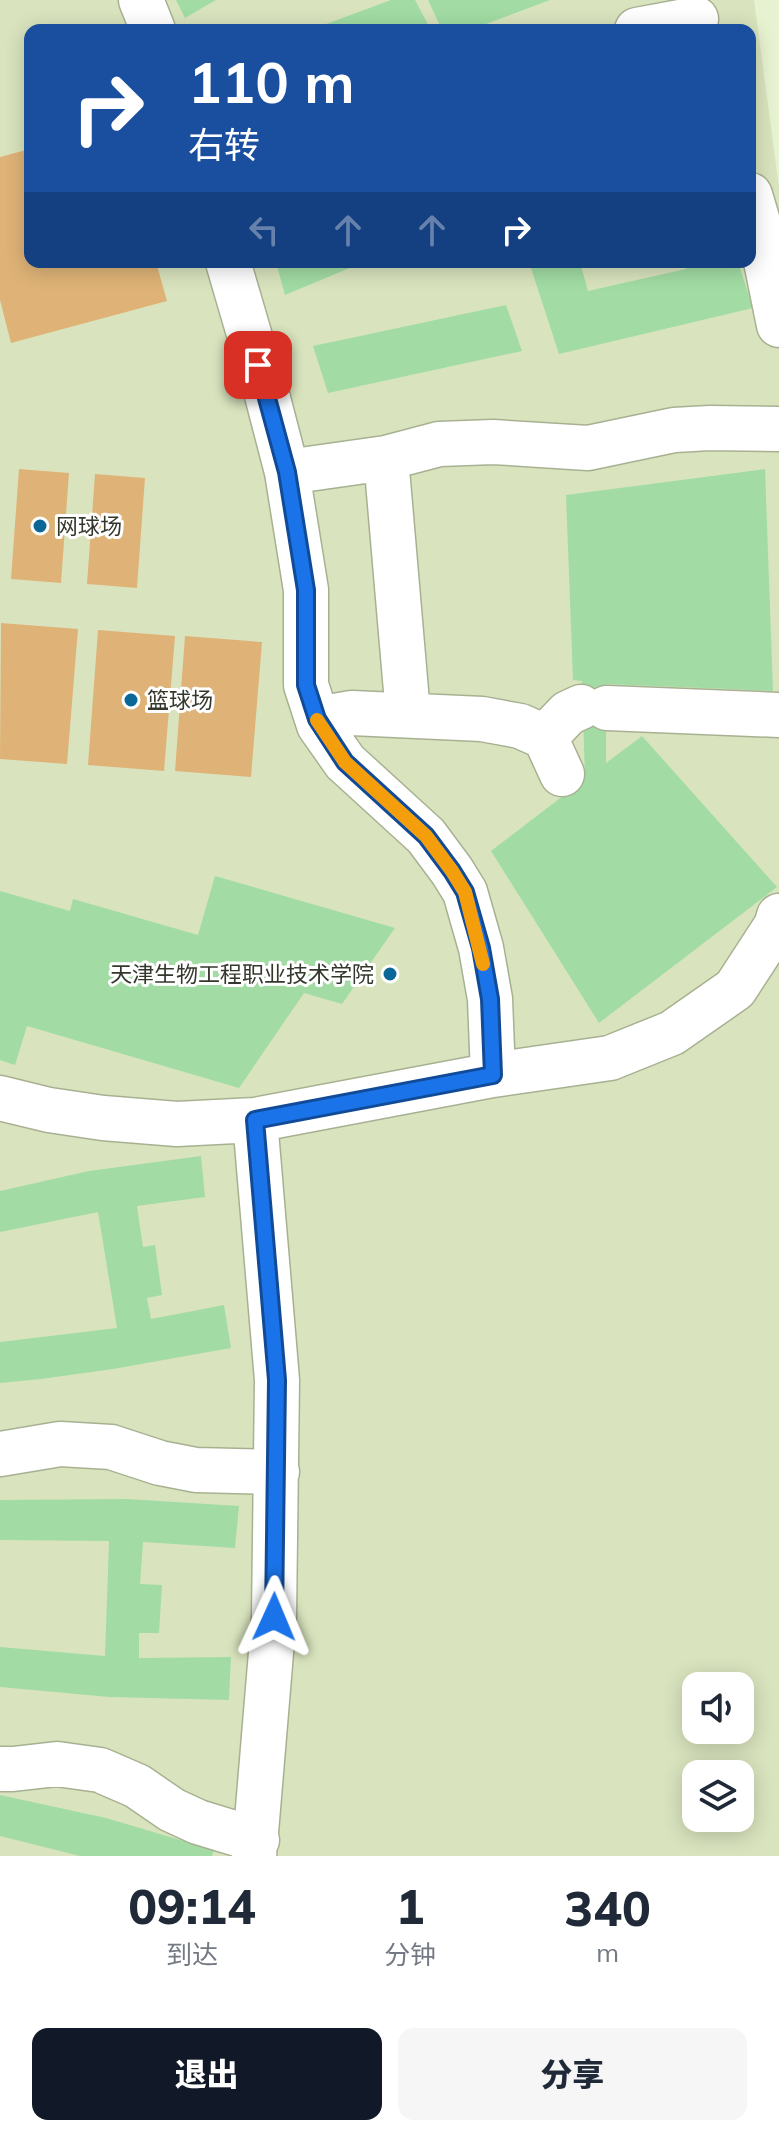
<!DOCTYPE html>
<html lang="zh">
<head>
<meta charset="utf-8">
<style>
  body { margin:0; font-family:Mulish,"Noto Sans SC",sans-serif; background:#f6f6f7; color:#1f2937; height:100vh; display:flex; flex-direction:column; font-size:30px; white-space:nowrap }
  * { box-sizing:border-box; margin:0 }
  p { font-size:26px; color:#747a83 }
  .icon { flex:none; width:44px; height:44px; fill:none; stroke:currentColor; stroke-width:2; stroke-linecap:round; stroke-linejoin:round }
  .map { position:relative; height:1856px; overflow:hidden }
  .panel { display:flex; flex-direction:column; background:#fff; flex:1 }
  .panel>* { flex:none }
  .banner { position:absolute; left:24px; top:24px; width:732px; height:244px; border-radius:16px; box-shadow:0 4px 20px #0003; background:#1a4fa0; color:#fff; overflow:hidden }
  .controls { position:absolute; left:682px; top:1672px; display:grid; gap:16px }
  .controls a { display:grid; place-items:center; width:72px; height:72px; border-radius:16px; background:#fff; box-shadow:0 4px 20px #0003; font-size:40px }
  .pin { position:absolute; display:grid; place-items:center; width:68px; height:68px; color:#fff; margin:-34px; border-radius:16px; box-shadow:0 4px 12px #0006 }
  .me { position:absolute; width:88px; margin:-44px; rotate:1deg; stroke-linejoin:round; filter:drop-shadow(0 0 6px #0008) }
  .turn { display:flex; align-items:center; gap:28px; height:168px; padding:0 32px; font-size:36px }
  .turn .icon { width:104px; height:104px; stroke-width:2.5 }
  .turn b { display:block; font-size:56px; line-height:68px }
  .lanes { display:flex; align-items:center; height:76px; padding:0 32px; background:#0003; justify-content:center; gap:40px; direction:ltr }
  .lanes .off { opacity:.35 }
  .eta { display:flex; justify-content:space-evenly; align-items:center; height:136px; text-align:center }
  .eta b { font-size:48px; font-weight:800; line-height:56px }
  .button { display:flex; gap:16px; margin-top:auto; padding:16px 32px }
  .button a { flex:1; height:92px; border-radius:16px; background:#111827; color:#fff; font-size:32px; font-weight:800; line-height:92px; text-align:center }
  .button a+a { background:#f6f6f7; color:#1f2937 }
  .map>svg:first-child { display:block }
</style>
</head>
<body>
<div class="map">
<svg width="779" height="1856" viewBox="0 0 779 1856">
  <rect width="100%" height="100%" fill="#e7f2d1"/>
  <path fill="#d9e4be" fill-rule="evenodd" d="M0,0H754L779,187V1856H0ZM30,30H750V262H30ZM696,1686H740V1730H696ZM696,1774H740V1818H696Z"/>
  <path fill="#dfb377" d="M30,149V262H156L167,301L11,343L0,300V157Z
    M19,469L69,473L61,583L11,579Z
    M95,474L145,478L137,588L87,584Z
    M1,623L78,629L67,764L0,759Z
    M98,630L175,636L164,771L88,765Z
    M185,636L262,642L251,777L175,771Z"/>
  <path fill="#a2dca4" d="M176,0H216L185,18Z
    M391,0H415L431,30H310Z
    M428,0H550L470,30H442Z
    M276,262H364L285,295Z
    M529,262H580L588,291L686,269L683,262H738L753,308L559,354Z
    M506,305L522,351L328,393L313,346Z
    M765,469L773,691L606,684V763L642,736L777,887L599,1023L491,851L585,779L582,681L573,680L566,495Z
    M215,876L395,928L342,1004L304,993L239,1088L27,1026L15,1065L0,1060V891L70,911L73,899L198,935Z
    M201,1156L205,1197L137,1206L143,1247L155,1245L162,1295L147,1298L151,1319L224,1305L231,1348L113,1369L41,1379L0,1383V1342L117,1328L98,1212L0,1232V1191L89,1171Z
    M127,1499L239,1506L235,1548L143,1542L140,1584L162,1585L159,1633H139V1658L231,1657L229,1700L109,1697L0,1687V1647L105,1656L109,1541L0,1540V1500Z
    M0,1795L106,1818L214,1850L212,1856H80L0,1836Z"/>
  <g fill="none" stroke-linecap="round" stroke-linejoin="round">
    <defs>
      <path id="minor" d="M141,0L153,30
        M637,30L696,19
        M750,195L758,222L779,325
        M228,262L267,395L287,472L306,590V685L319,725L345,762L426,836L452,871L465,892L481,948L490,999L493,1075
        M386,458L408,714
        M287,472L386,458L439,444L493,442L588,448L674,430L710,428L779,429
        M607,708L779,715
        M317,719L352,713L482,719L520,726L545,737L562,774
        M545,737L568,713L581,707
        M0,1098L49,1110L103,1118L177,1124L255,1120L493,1075L610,1058L672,1033L735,989L776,926L779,916
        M0,1454L60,1444L111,1447L160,1463L196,1470L277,1472
        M0,1769H13L57,1764L100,1770L137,1786L172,1810L198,1822L257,1840
        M254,1856L274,1617L277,1380L255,1120"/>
    </defs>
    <use href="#minor" stroke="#a7b192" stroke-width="47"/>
    <use href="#minor" stroke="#fff" stroke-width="44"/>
  </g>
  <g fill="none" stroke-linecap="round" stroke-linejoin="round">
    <defs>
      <path id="route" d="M258,365L287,472L306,590V685L317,719L345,762L426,836L452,871L465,892L481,948L490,999L493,1075L255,1120L277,1380L274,1617"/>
    </defs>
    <use href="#route" stroke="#114b97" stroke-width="20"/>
    <use href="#route" stroke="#1a73e8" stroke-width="14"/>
    <path stroke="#f59e0b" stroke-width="14" d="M317,720L345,762L426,836L452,871L465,892L483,964"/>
  </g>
  <g fill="#0b6797" stroke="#fff" stroke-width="3">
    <circle cx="40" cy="526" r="8"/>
    <circle cx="131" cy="700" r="8"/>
    <circle cx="390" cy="974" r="8"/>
  </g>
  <g text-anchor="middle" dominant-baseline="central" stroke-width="6" stroke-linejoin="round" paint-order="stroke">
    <g font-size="22" fill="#34382c" stroke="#fff" text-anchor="start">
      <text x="56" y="526">网球场</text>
      <text x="147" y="700">篮球场</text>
      <text x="374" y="974" text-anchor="end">天津生物工程职业技术学院</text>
    </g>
  </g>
</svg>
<div class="controls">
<a><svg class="icon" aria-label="sound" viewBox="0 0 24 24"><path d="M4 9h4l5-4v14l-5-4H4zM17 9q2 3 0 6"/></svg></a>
<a><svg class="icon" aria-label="layers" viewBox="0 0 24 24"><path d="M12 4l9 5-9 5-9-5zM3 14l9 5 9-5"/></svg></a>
</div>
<div class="pin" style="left:258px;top:365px;background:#d93025"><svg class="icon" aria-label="arrive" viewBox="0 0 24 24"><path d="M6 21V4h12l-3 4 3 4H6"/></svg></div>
<svg class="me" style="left:274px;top:1617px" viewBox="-20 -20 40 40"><path d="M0-17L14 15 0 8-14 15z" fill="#1a73e8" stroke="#fff" stroke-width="4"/></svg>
<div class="banner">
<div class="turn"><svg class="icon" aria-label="right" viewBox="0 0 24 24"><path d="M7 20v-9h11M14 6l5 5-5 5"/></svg><div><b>110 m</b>右转</div></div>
<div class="lanes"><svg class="icon off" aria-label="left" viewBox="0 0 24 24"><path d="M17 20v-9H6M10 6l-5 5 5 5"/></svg><svg class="icon off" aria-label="ahead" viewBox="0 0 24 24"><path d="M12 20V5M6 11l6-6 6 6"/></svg><svg class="icon off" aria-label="ahead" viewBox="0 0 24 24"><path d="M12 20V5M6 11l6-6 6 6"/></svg><svg class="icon" aria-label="right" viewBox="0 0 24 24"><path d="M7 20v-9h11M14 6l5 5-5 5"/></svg></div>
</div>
</div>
<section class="panel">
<div class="eta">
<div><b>09:14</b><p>到达</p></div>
<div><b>1</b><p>分钟</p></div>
<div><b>340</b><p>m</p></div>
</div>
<div class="button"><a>退出</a><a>分享</a></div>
</section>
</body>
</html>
